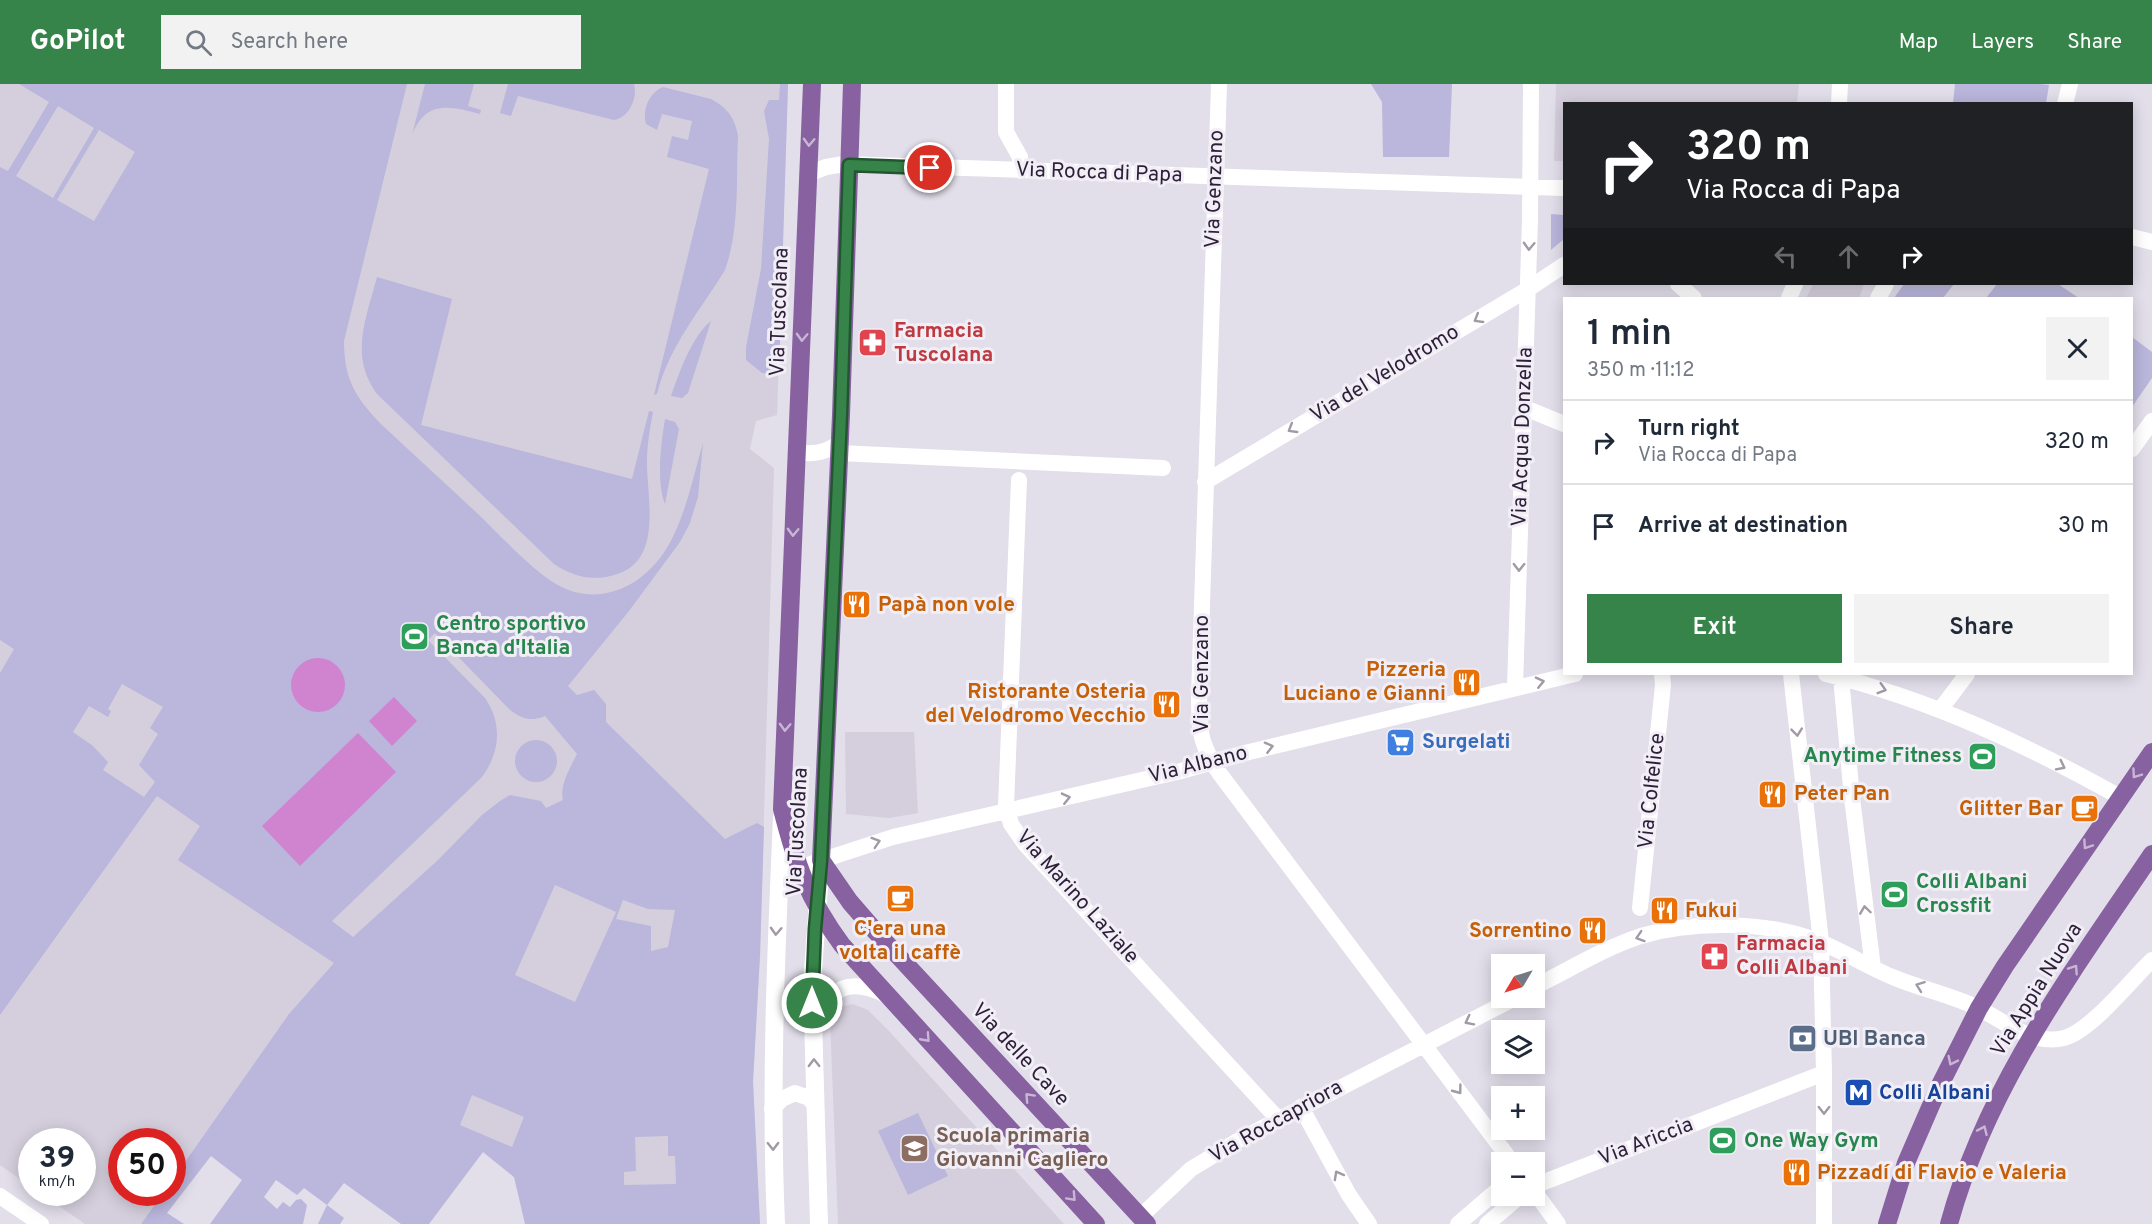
<!DOCTYPE html>
<html lang="en">
<head>
<meta charset="utf-8">
<style>
  body { margin:0; font-family:Overpass,sans-serif; background:#f2f2f3; color:#1f2937; height:100vh; display:flex; flex-direction:column; font-size:22px; white-space:nowrap }
  * { box-sizing:border-box; margin:0 }
  p { font-size:20px; color:#747a83 }
  .icon { flex:none; width:33px; height:33px; fill:none; stroke:currentColor; stroke-width:2; stroke-linecap:round; stroke-linejoin:round }
  .map { position:relative; flex:1; overflow:hidden }
  .details { position:absolute; left:1563px; top:213px; width:570px; height:378px; display:flex; flex-direction:column; background:#fff; border-radius:0px; box-shadow:0 3px 15px #0003 }
  .details>* { flex:none }
  .banner { position:absolute; left:1563px; top:18px; width:570px; height:183px; border-radius:0px; box-shadow:0 3px 15px #0003; background:#202124; color:#fff; overflow:hidden }
  .needle { width:39px; rotate:232deg }
  .controls { position:absolute; left:1491px; top:870px; display:grid; gap:12px }
  .controls a { display:grid; place-items:center; width:54px; height:54px; border-radius:0px; background:#fff; box-shadow:0 3px 15px #0003; font-size:30px }
  .speed { position:absolute; left:18px; top:1044px; display:flex; gap:12px; font-size:30px; font-weight:700; text-align:center }
  .speed>* { display:grid; place-content:center; width:78px; height:78px; border-radius:50%; background:#fff; box-shadow:0 3px 15px #0003; line-height:1 }
  .speed small { font-size:15px; font-weight:400 }
  .speed .limit { border:9px solid #d22; background:#fff; color:#111 }
  .pin { position:absolute; display:grid; place-items:center; width:51px; height:51px; color:#fff; margin:-26px; border:3px solid #fff; border-radius:50%; box-shadow:0 2px 6px #0007 }
  .me { position:absolute; width:66px; margin:-33px; rotate:0deg; stroke-linejoin:round; filter:drop-shadow(0 0 4px #0008) }
  .turn { display:flex; align-items:center; gap:21px; height:126px; padding:0 24px; font-size:27px }
  .turn .icon { width:78px; height:78px; stroke-width:2.5 }
  .turn b { display:block; font-size:42px; line-height:51px }
  .lanes { display:flex; align-items:center; height:57px; padding:0 24px; background:#0003; justify-content:center; gap:30px; direction:ltr }
  .lanes .off { opacity:.35 }
  .round { display:grid; place-items:center; flex:none; width:63px; height:63px; border-radius:0px; background:#f2f2f3 }
  .head { display:flex; align-items:center; justify-content:space-between; height:102px; padding:0 24px }
  h1 { font-size:36px; font-weight:600; line-height:45px }
  .button { display:flex; gap:12px; margin-top:auto; padding:12px 24px }
  .button a { flex:1; height:69px; border-radius:0px; background:#36844a; color:#fff; font-size:24px; font-weight:600; line-height:69px; text-align:center }
  .button a+a { background:#f2f2f3; color:#1f2937 }
  ul { padding:0; list-style:none }
  li { display:flex; align-items:center; gap:18px; height:84px; padding:0 24px; border-top:2px solid #e0e1e3 }
  li div { flex:1 }
  li b { display:block; font-size:22px }
  li em { font-style:normal }
  header { display:flex; align-items:center; gap:36px; box-sizing:border-box; height:84px; padding:0 30px; background:#36844a; color:#fff }
  header strong { font-size:28px }
  nav { display:flex; gap:33px; margin-inline-start:auto; font-size:21px }
  .search { width:420px; height:54px; background:#f2f2f3; display:flex; align-items:center; gap:15px; box-sizing:border-box; padding:0 21px; border-radius:0px; color:#747a83; font-size:22px }
  .map>svg:first-child { display:block }
</style>
</head>
<body>
<header>
<strong>GoPilot</strong>
<div class="search"><svg class="icon" aria-label="search" viewBox="0 0 24 24"><circle cx="10" cy="10" r="6"/><path d="M15 15l6 6"/></svg>Search here</div>
<nav><a>Map</a><a>Layers</a><a>Share</a></nav>
</header>
<div class="map">
<svg width="2152" height="1140" viewBox="0 0 2152 1140">
  <rect width="100%" height="100%" fill="#e2deea"/>
  <path fill="#d5cfdd" d="M0,0H788L777,331L756,337L750,365L774,384L760,871L753,998L760,1140L514,1093L483,1068L289,931L173,1095L172,1058H122V1108L163,1109L141,1140H85L40,1109L82,1108V1058H32L31,1103L0,1081Z
    M1556,0H1799L1797,19L1564,20V77H1554Z
    M1813,200H1864L1859,214H1806Z
    M845,648H914L918,729L889,734L846,730Z
    M853,920L868,926L890,948L1064,1140H838L830,936L840,923Z"/>
  <path fill="#bab6dc" fill-rule="evenodd" d="M19,0H407L344,257C344,295 355,313 381,340C413,370 446,400 478,430C500,451 532,486 556,500C599,525 645,502 668,462C686,431 693,393 703,359L698,413L690,439L680,458L629,527L568,602L577,611L594,606L606,620V638L725,755L757,739L764,743L760,871L753,998L760,1140H525L514,1093L483,1068L429,1140H401L344,1099L327,1121L344,1134L340,1140H318L327,1121L304,1104L297,1111L276,1096L264,1113L277,1125L283,1118L290,1123L296,1116L301,1115L307,1121L303,1140H210L242,1096L211,1072L167,1129L184,1140H141L163,1109L172,1108L173,1095L289,930L334,879L178,776L200,742L157,712L0,931V589L14,565L0,556V83L8,87L49,18ZM58,22L94,44L53,114L16,92ZM99,46L135,68L94,137L57,116ZM435,549L510,626C523,635 530,638 545,632L577,670C571,682 559,702 563,716L546,724L541,717L510,711L500,717L482,731L438,776L353,853L332,837L481,694C500,670 503,640 485,614L428,556ZM122,600L163,623L150,644L158,650L139,681L155,698L144,713L103,686L108,678L93,662L73,648L89,622L108,633L111,627L108,625ZM555,801L616,828L575,918L515,891ZM623,816L648,825L675,826L668,863L651,867V842L616,835ZM472,1011L524,1033L512,1063L460,1041ZM668,1052V1072H675L676,1100L624,1101V1088L636,1087L635,1053Z
    M425,0H474L468,22L481,26L480,30C449,22 426,16 412,51Z
    M508,0H634C638,14 629,34 614,36L518,12L511,32L500,29Z
    M780,0H788L779,290L762,289L746,276V263L761,185L769,55L764,27L769,16H779Z
    M1371,0H1452L1449,73H1383L1382,18Z
    M1955,0H2040L2049,1L2046,19H1953Z
    M663,3L711,15C727,23 735,34 738,52C736,96 740,144 725,186C700,227 669,262 657,310L654,311L709,85L667,73L672,52L688,56L692,37L662,30L657,46L646,40C642,25 649,9 663,3Z
    M1551,130L1564,131V155L1551,166Z
    M377,193L452,215L421,341L632,395L649,327L653,328C650,344 647,361 647,378C647,419 665,484 606,493C586,496 571,491 554,480L377,310C349,272 366,235 377,193Z
    M1904,200H1954L1943,214H1894Z
    M1997,200H2058L2079,214H1986Z
    M711,237L688,309L682,314L671,312C679,289 692,252 711,237Z
    M2132,253L2152,268V294L2132,323Z
    M665,335L675,338L679,345L665,420C656,397 661,359 665,335Z
    M515 677a21 21 0 1 1 42 0a21 21 0 1 1-42 0Z
    M918,1029L948,1092L908,1111L878,1047Z"/>
  <path fill="#d084d0" d="M291 601a27 27 0 1 1 54 0a27 27 0 1 1-54 0Z
    M394,613L417,637L392,662L369,637Z
    M358,649L396,688L300,782L262,742Z"/>
  <g fill="none" stroke-linecap="round" stroke-linejoin="round">
    <path stroke="#fff" stroke-width="16" d="M1006,0V48L1020,73L1021,87
      M1219,0L1199,613C1199,648 1200,660 1220,690L1512,1078
      M1839,20L1840,0
      M2065,20L2070,0
      M808,90L826,83L844,80L1564,104
      M2132,153L2152,158
      M1678,200L1694,214
      M1789,214L1795,200
      M1878,214L1886,200
      M1525,324L1564,340
      M2132,365L2152,337
      M796,368C812,371 827,369 840,358
      M839,369L1163,384
      M1019,396L1006,722L1011,740L1025,760L1278,1035
      M1205,398L1528,205L1564,181
      M1791,590L1821,858L1824,989V1140
      M1826,590C1929,615 2027,661 2120,713
      M1841,593L1852,714L1873,884
      M1515,603L1530,135L1531,0
      M1940,626L1967,590
      M798,784L893,753L1181,687L1249,668L1575,590
      M1640,824L1663,601L1662,590
      M1534,903C1569,886 1604,864 1641,852C1691,837 1763,837 1812,855C1841,865 1867,883 1895,894C1922,905 1950,911 1976,923C2003,936 2032,962 2064,954C2090,948 2132,895 2152,876
      M813,938C831,903 849,893 886,911
      M1301,1023L1349,1111L1369,1140
      M772,1025L782,1015L795,1009L809,1014L815,1021
      M1534,1102L1824,989
      M1534,1107L1558,1140
      M0,1112L41,1140
      M1140,1133L1191,1085L1239,1056L1515,914
      M1458,1140L1502,1102
      M1487,1140L1520,1112"/>
    <path stroke="#fff" stroke-width="18" d="M776,1140C770,1004 776,869 782,733
      M819,1140L812,900L821,776"/>
    <path stroke="#8761a0" stroke-width="18" d="M812,0L782,725C796,780 808,815 842,861L1096,1140
      M852,0L841,331L821,776L850,818L876,848L1147,1140
      M1887,1140L1906,1079L1938,1005L1979,924L2005,882L2152,668
      M1949,1140C1987,1001 2073,887 2152,770"/>
  </g>
  <defs><path id="oneway-chevron" d="M-2-3.5L2.5 0L-2 3.5" fill="none" stroke-width="1.6" stroke-linecap="round" stroke-linejoin="round" transform="scale(1.5)"/></defs>
  <g stroke="#c7b6d4">
    <use href="#oneway-chevron" transform="translate(809 58) rotate(92)"/>
    <use href="#oneway-chevron" transform="translate(802 253) rotate(92)"/>
    <use href="#oneway-chevron" transform="translate(793 448) rotate(92)"/>
    <use href="#oneway-chevron" transform="translate(785 643) rotate(92)"/>
    <use href="#oneway-chevron" transform="translate(2136 690) rotate(125)"/>
    <use href="#oneway-chevron" transform="translate(2087 761) rotate(124)"/>
    <use href="#oneway-chevron" transform="translate(2074 885) rotate(-56)"/>
    <use href="#oneway-chevron" transform="translate(926 954) rotate(48)"/>
    <use href="#oneway-chevron" transform="translate(1952 977) rotate(116)"/>
    <use href="#oneway-chevron" transform="translate(1029 1013) rotate(-133)"/>
    <use href="#oneway-chevron" transform="translate(1983 1046) rotate(-66)"/>
    <use href="#oneway-chevron" transform="translate(1072 1113) rotate(47)"/>
  </g>
  <g stroke="#a19aa6">
    <use href="#oneway-chevron" transform="translate(1529 162) rotate(92)"/>
    <use href="#oneway-chevron" transform="translate(1478 235) rotate(149)"/>
    <use href="#oneway-chevron" transform="translate(1292 345) rotate(149)"/>
    <use href="#oneway-chevron" transform="translate(1519 483) rotate(91)"/>
    <use href="#oneway-chevron" transform="translate(1540 598) rotate(-13)"/>
    <use href="#oneway-chevron" transform="translate(1882 605) rotate(17)"/>
    <use href="#oneway-chevron" transform="translate(1797 648) rotate(84)"/>
    <use href="#oneway-chevron" transform="translate(1269 663) rotate(-14)"/>
    <use href="#oneway-chevron" transform="translate(2061 682) rotate(27)"/>
    <use href="#oneway-chevron" transform="translate(1066 714) rotate(-13)"/>
    <use href="#oneway-chevron" transform="translate(876 758) rotate(-18)"/>
    <use href="#oneway-chevron" transform="translate(1865 826) rotate(-98)"/>
    <use href="#oneway-chevron" transform="translate(776 847) rotate(93)"/>
    <use href="#oneway-chevron" transform="translate(1640 853) rotate(162)"/>
    <use href="#oneway-chevron" transform="translate(1920 902) rotate(-160)"/>
    <use href="#oneway-chevron" transform="translate(1469 937) rotate(153)"/>
    <use href="#oneway-chevron" transform="translate(814 979) rotate(-91)"/>
    <use href="#oneway-chevron" transform="translate(1458 1006) rotate(53)"/>
    <use href="#oneway-chevron" transform="translate(1824 1026) rotate(90)"/>
    <use href="#oneway-chevron" transform="translate(773 1062) rotate(89)"/>
    <use href="#oneway-chevron" transform="translate(1338 1091) rotate(-119)"/>
  </g>
  <g fill="none" stroke-linecap="round" stroke-linejoin="round">
    <defs>
      <path id="route" d="M812,919L815,845L821,777L841,331L849,81L930,84"/>
    </defs>
    <use href="#route" stroke="#235630" stroke-width="15"/>
    <use href="#route" stroke="#36844a" stroke-width="10"/>
  </g>
  <defs>
    <symbol id="pharmacy-square" viewBox="-11 -11 22 22"><rect x="-9" y="-9" width="18" height="18" rx="4" fill="#e0444e" stroke="#f1eef6"/><path d="M-2-6h4v4h4v4h-4v4h-4v-4h-4v-4h4Z" fill="#fff"/></symbol>
    <symbol id="restaurant-square" viewBox="-11 -11 22 22"><rect x="-9" y="-9" width="18" height="18" rx="4" fill="#e8710a" stroke="#f1eef6"/><path d="M-5-6h1v4h1v-4h1v4h1v-4h1v5L-1.5 .5V6h-2V.5L-5-1ZM5-6V6H3V1.5H1.5Q1.5-4 5-6Z" fill="#fff"/></symbol>
    <symbol id="stadium-square" viewBox="-11 -11 22 22"><rect x="-9" y="-9" width="18" height="18" rx="4" fill="#2e9e5b" stroke="#f1eef6"/><path d="M0-5a6.5 5 0 1 0 0 10a6.5 5 0 1 0 0-10ZM-3.5-1.8h7v3.6h-7Z" fill="#fff"/></symbol>
    <symbol id="supermarket-square" viewBox="-11 -11 22 22"><rect x="-9" y="-9" width="18" height="18" rx="4" fill="#3f7fe0" stroke="#f1eef6"/><path d="M-6-5.5h2.5l.6 2H6L4.5 2H-2.5L-4.4-4H-6ZM-1.5 3.2a1.3 1.3 0 1 0 .1 0ZM3 3.2a1.3 1.3 0 1 0 .1 0Z" fill="#fff"/></symbol>
    <symbol id="cafe-square" viewBox="-11 -11 22 22"><rect x="-9" y="-9" width="18" height="18" rx="4" fill="#e8710a" stroke="#f1eef6"/><path d="M-5.5-4.5H6V0H3Q3 3.5 0 3.5H-2.5Q-5.5 3.5-5.5 0ZM3-3.2v2h1.7v-2ZM-6 4.5H4V6H-6Z" fill="#fff"/></symbol>
    <symbol id="bank-square" viewBox="-11 -11 22 22"><rect x="-9" y="-9" width="18" height="18" rx="4" fill="#5c6f8a" stroke="#f1eef6"/><path d="M-6-4H6V4H-6ZM0-2.3a2.3 2.3 0 1 0 0 4.6a2.3 2.3 0 1 0 0-4.6Z" fill="#fff"/></symbol>
    <symbol id="metro-square" viewBox="-11 -11 22 22"><rect x="-9" y="-9" width="18" height="18" rx="4" fill="#1a4fb4" stroke="#f1eef6"/><path d="M-5.5 5V-5H-3L0 0L3-5H5.5V5H3V-.5L0 4L-3-.5V5Z" fill="#fff"/></symbol>
    <symbol id="school-square" viewBox="-11 -11 22 22"><rect x="-9" y="-9" width="18" height="18" rx="4" fill="#8d6e63" stroke="#f1eef6"/><path d="M0-5L7-2L0 1L-7-2ZM-4 1L0 2.5L4 1V4Q0 6-4 4Z" fill="#fff"/></symbol>
  </defs>
  <g fill-rule="evenodd">
    <use href="#pharmacy-square" x="856" y="242" width="33" height="33"/>
    <use href="#restaurant-square" x="840" y="504" width="33" height="33"/>
    <use href="#stadium-square" x="398" y="536" width="33" height="33"/>
    <use href="#restaurant-square" x="1450" y="582" width="33" height="33"/>
    <use href="#restaurant-square" x="1150" y="604" width="33" height="33"/>
    <use href="#supermarket-square" x="1384" y="642" width="33" height="33"/>
    <use href="#stadium-square" x="1966" y="656" width="33" height="33"/>
    <use href="#restaurant-square" x="1756" y="694" width="33" height="33"/>
    <use href="#cafe-square" x="2068" y="708" width="33" height="33"/>
    <use href="#stadium-square" x="1878" y="794" width="33" height="33"/>
    <use href="#cafe-square" x="884" y="798" width="33" height="33"/>
    <use href="#restaurant-square" x="1648" y="810" width="33" height="33"/>
    <use href="#restaurant-square" x="1576" y="830" width="33" height="33"/>
    <use href="#pharmacy-square" x="1698" y="856" width="33" height="33"/>
    <use href="#bank-square" x="1786" y="938" width="33" height="33"/>
    <use href="#metro-square" x="1842" y="992" width="33" height="33"/>
    <use href="#stadium-square" x="1706" y="1040" width="33" height="33"/>
    <use href="#school-square" x="898" y="1048" width="33" height="33"/>
    <use href="#restaurant-square" x="1780" y="1072" width="33" height="33"/>
  </g>
  <g text-anchor="middle" dominant-baseline="central" stroke-width="6" stroke-linejoin="round" paint-order="stroke">
    <g font-size="21" fill="#2e1f39" stroke="#f1eef6">
      <text transform="translate(1099 89) rotate(2)">Via Rocca di Papa</text>
      <text transform="translate(1215 105) rotate(-88)">Via Genzano</text>
      <text transform="translate(780 228) rotate(-88)">Via Tuscolana</text>
      <text transform="translate(1385 290) rotate(-31)">Via del Velodromo</text>
      <text transform="translate(1523 353) rotate(-88)">Via Acqua Donzella</text>
      <text transform="translate(1202 590) rotate(-90)">Via Genzano</text>
      <text transform="translate(1198 681) rotate(-14)">Via Albano</text>
      <text transform="translate(1652 707) rotate(-84)">Via Colfelice</text>
      <text transform="translate(798 748) rotate(-87)">Via Tuscolana</text>
      <text transform="translate(1077 813) rotate(48)">Via Marino Laziale</text>
      <text transform="translate(2037 906) rotate(-58)">Via Appia Nuova</text>
      <text transform="translate(1020 971) rotate(47)">Via delle Cave</text>
      <text transform="translate(1276 1038) rotate(-29)">Via Roccapriora</text>
      <text transform="translate(1646 1058) rotate(-21)">Via Ariccia</text>
    </g>
    <g font-size="21" font-weight="bold" fill="#be3a42" stroke="#f1eef6" text-anchor="start">
      <text x="894" y="247">Farmacia<tspan x="894" dy="24">Tuscolana</tspan></text>
      <text x="1736" y="860">Farmacia<tspan x="1736" dy="24">Colli Albani</tspan></text>
    </g>
    <g font-size="21" font-weight="bold" fill="#c56008" stroke="#f1eef6" text-anchor="start">
      <text x="878" y="521">Papà non vole</text>
      <text x="1446" y="586" text-anchor="end">Pizzeria<tspan x="1446" dy="24">Luciano e Gianni</tspan></text>
      <text x="1146" y="608" text-anchor="end">Ristorante Osteria<tspan x="1146" dy="24">del Velodromo Vecchio</tspan></text>
      <text x="1794" y="710">Peter Pan</text>
      <text x="2063" y="725" text-anchor="end">Glitter Bar</text>
      <text x="1685" y="827">Fukui</text>
      <text x="900" y="845" text-anchor="middle">C'era una<tspan x="900" dy="24">volta il caffè</tspan></text>
      <text x="1572" y="847" text-anchor="end">Sorrentino</text>
      <text x="1817" y="1089">Pizzadí di Flavio e Valeria</text>
    </g>
    <g font-size="21" font-weight="bold" fill="#27864d" stroke="#f1eef6" text-anchor="start">
      <text x="436" y="540">Centro sportivo<tspan x="436" dy="24">Banca d'Italia</tspan></text>
      <text x="1962" y="672" text-anchor="end">Anytime Fitness</text>
      <text x="1916" y="798">Colli Albani<tspan x="1916" dy="24">Crossfit</tspan></text>
      <text x="1744" y="1057">One Way Gym</text>
    </g>
    <g font-size="21" font-weight="bold" fill="#366cbe" stroke="#f1eef6" text-anchor="start">
      <text x="1422" y="658">Surgelati</text>
    </g>
    <g font-size="21" font-weight="bold" fill="#4e5e75" stroke="#f1eef6" text-anchor="start">
      <text x="1823" y="955">UBI Banca</text>
    </g>
    <g font-size="21" font-weight="bold" fill="#164399" stroke="#f1eef6" text-anchor="start">
      <text x="1879" y="1009">Colli Albani</text>
    </g>
    <g font-size="21" font-weight="bold" fill="#785e54" stroke="#f1eef6" text-anchor="start">
      <text x="936" y="1052">Scuola primaria<tspan x="936" dy="24">Giovanni Cagliero</tspan></text>
    </g>
  </g>
</svg>
<div class="controls">
<a><svg class="needle" viewBox="-14 -14 28 28"><path d="M0-13l5 13h-10z" fill="#e53935"/><path d="M0 13l5-13h-10z" fill="#747a83"/></svg></a>
<a><svg class="icon" aria-label="layers" viewBox="0 0 24 24"><path d="M12 4l9 5-9 5-9-5zM3 14l9 5 9-5"/></svg></a>
<a>+</a>
<a>−</a>
</div>
<div class="speed"><div>39<small>km/h</small></div><div class="limit">50</div></div>
<div class="pin" style="left:930px;top:84px;background:#d93025"><svg class="icon" aria-label="arrive" viewBox="0 0 24 24"><path d="M6 21V4h12l-3 4 3 4H6"/></svg></div>
<svg class="me" style="left:812px;top:919px" viewBox="-20 -20 40 40"><circle r="17" fill="#36844a" stroke="#fff" stroke-width="3"/><path d="M0-11L8 9 0 5-8 9z" fill="#fff"/></svg>
<div class="banner">
<div class="turn"><svg class="icon" aria-label="right" viewBox="0 0 24 24"><path d="M7 20v-9h11M14 6l5 5-5 5"/></svg><div><b>320 m</b>Via Rocca di Papa</div></div>
<div class="lanes"><svg class="icon off" aria-label="left" viewBox="0 0 24 24"><path d="M17 20v-9H6M10 6l-5 5 5 5"/></svg><svg class="icon off" aria-label="ahead" viewBox="0 0 24 24"><path d="M12 20V5M6 11l6-6 6 6"/></svg><svg class="icon" aria-label="right" viewBox="0 0 24 24"><path d="M7 20v-9h11M14 6l5 5-5 5"/></svg></div>
</div>
<section class="details">
<div class="head"><div><h1>1 min</h1><p>350 m · 11:12</p></div><a class="round"><svg class="icon" aria-label="close" viewBox="0 0 24 24"><path d="M6 6l12 12M18 6L6 18"/></svg></a></div>
<ul>
<li><svg class="icon" aria-label="right" viewBox="0 0 24 24"><path d="M7 20v-9h11M14 6l5 5-5 5"/></svg><div><b>Turn right</b><p>Via Rocca di Papa</p></div><em>320 m</em></li>
<li><svg class="icon" aria-label="arrive" viewBox="0 0 24 24"><path d="M6 21V4h12l-3 4 3 4H6"/></svg><div><b>Arrive at destination</b></div><em>30 m</em></li>
</ul>
<div class="button"><a>Exit</a><a>Share</a></div>
</section>
</div>
</body>
</html>
